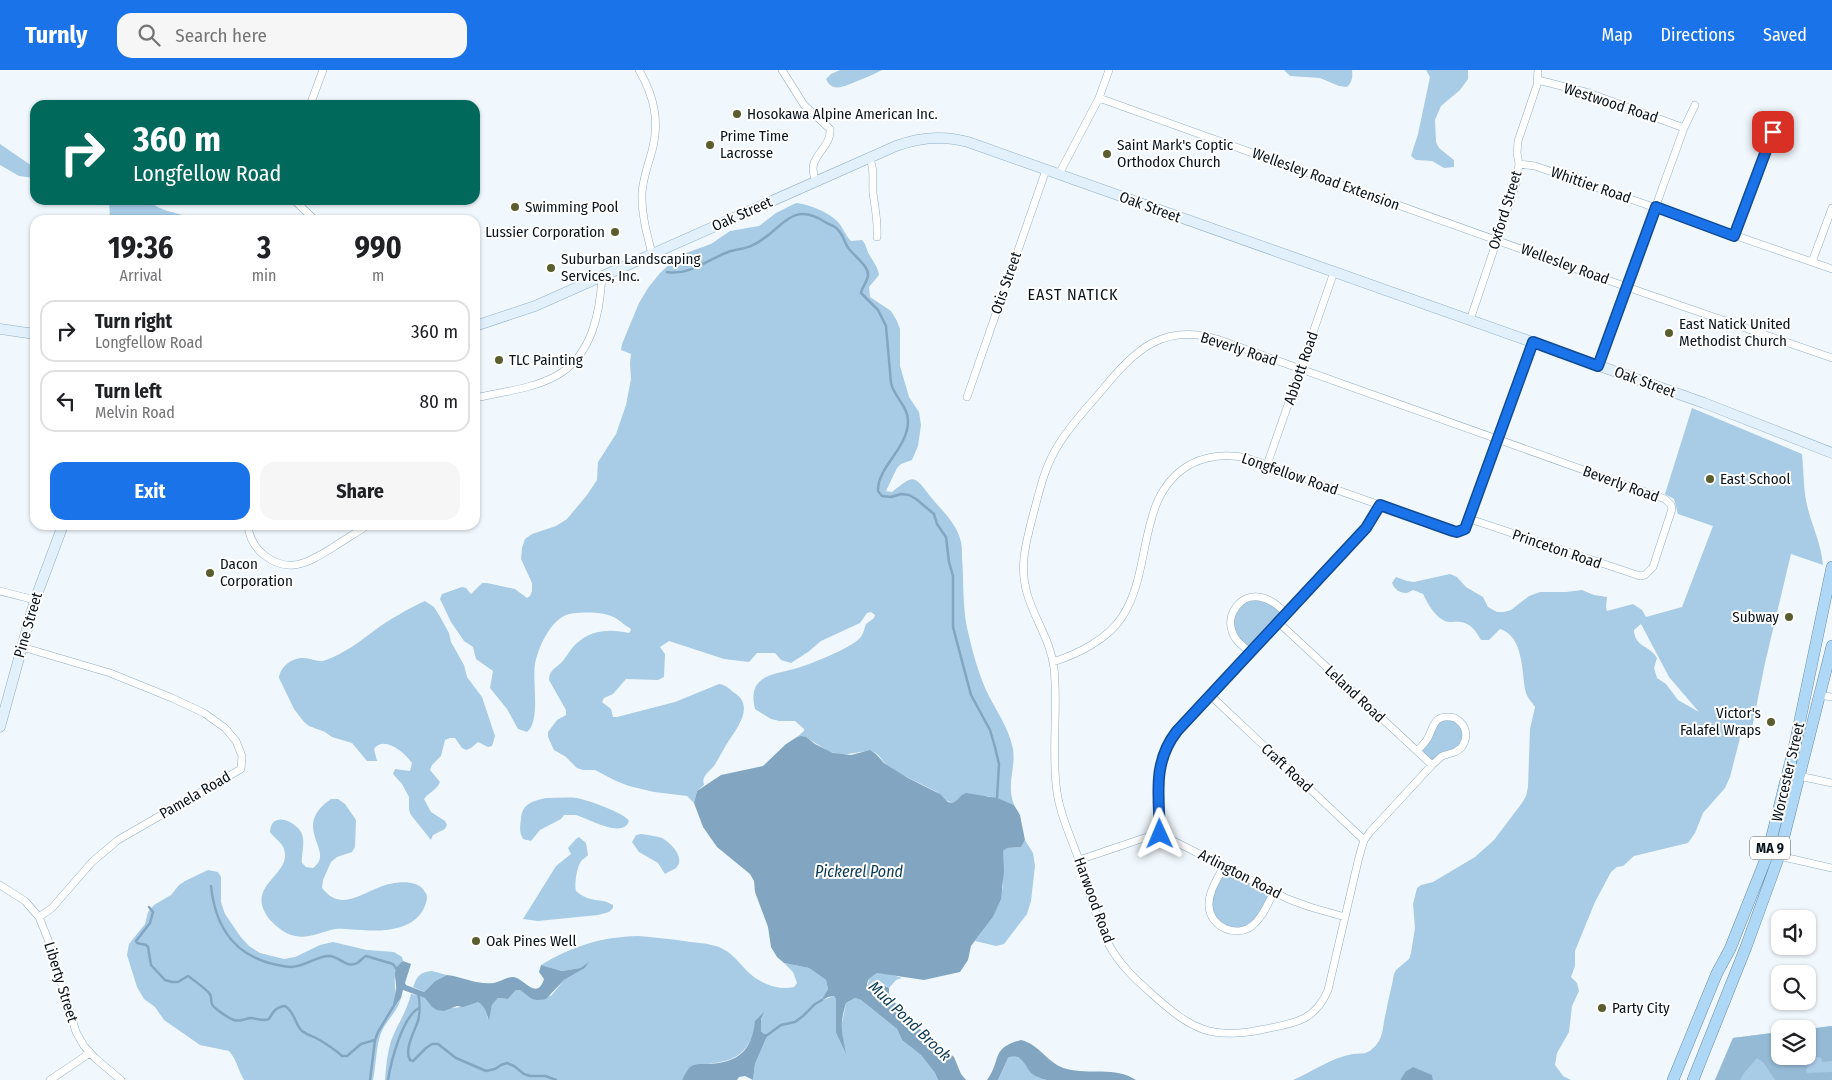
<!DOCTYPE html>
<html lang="en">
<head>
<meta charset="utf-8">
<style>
  body { margin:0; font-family:"Fira Sans Condensed",sans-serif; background:#f6f6f6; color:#202124; height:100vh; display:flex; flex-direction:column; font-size:19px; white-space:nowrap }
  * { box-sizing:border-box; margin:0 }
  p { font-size:16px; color:#757577 }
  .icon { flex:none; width:28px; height:28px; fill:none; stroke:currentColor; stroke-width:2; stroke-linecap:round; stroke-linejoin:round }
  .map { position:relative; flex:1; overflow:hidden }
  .side { position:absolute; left:30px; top:145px; width:450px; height:315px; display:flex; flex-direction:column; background:#fff; border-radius:15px; box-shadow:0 1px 4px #0004 }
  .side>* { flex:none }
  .top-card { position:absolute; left:30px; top:30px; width:450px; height:105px; border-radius:15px; box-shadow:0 1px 4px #0004; background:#00695c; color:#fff; overflow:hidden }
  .buttons { position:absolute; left:1771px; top:840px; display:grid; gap:10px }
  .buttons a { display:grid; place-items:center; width:45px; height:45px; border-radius:10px; background:#fff; box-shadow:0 1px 4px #0004; font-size:25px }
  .pin { position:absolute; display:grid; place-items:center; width:42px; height:42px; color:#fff; margin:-21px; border-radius:10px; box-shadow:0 2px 8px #0006 }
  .me { position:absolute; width:55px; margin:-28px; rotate:359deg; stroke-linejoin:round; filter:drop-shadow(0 0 4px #0008) }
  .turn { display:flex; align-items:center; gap:18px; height:105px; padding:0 20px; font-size:22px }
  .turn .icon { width:65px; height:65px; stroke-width:2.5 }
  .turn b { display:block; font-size:35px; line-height:42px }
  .eta { display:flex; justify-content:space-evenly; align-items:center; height:85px; text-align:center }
  .eta b { font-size:30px; font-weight:700; line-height:35px }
  .primary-button { display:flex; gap:10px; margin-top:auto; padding:10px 20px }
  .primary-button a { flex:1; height:58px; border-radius:15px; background:#1a73e8; color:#fff; font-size:20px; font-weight:700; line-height:58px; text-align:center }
  .primary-button a+a { background:#f6f6f6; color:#202124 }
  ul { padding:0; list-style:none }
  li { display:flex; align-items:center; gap:15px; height:62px; margin:0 10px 8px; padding:0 10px; border:2px solid #e0e0e0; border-radius:15px }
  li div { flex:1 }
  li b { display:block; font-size:19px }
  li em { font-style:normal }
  header { display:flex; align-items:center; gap:30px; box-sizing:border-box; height:70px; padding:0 25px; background:#1a73e8; color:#fff }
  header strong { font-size:24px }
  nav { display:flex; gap:28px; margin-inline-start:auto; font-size:18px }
  .search { width:350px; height:45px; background:#f6f6f6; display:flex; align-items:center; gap:12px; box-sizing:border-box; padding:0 18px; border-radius:15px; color:#757577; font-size:19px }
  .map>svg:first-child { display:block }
</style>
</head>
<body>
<header>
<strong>Turnly</strong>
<div class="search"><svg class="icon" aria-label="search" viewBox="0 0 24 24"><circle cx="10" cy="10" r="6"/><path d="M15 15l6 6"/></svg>Search here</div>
<nav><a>Map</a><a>Directions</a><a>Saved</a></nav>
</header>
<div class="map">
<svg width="1832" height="1010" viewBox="0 0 1832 1010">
  <rect width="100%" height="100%" fill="#f1f8fd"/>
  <path fill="#a8cbe6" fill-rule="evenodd" d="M840,0H882C875,4 867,7 860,10C848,14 833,25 826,9L831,4Z
    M1284,0H1352C1353,7 1352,12 1347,17L1339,16L1320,8L1290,6Z
    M1426,0H1468V9L1460,20L1441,36L1435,50L1436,72L1439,78L1454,90V97L1444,98L1432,91L1416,90L1411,86L1418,64L1430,7Z
    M0,74L35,98V108L19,106L0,95Z
    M109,130H150C158,143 181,141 192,150H110Z
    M796,133C808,134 828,142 837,151C843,157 845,165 851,171L862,170C867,175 866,180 870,186C874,193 878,197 879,205L869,217L870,227L891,241L897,251L900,259V296L909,327L919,342L921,355L918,376L912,390L901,394L897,398L886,421L892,422C914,405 913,404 930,426C941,440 957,453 961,472C962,477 962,482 962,487C964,513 962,541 969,566C973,584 979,604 986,620C995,639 1009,658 1013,679C1016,700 1006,712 1014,735L988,726L952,733C946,731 942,726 937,722C920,713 902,706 886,694C882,691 880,686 876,683C864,677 848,689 831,682C821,678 807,665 797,667L804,661V659L795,651H779L771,649L755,639C747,606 771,605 794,599C809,595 851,578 860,568C864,563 864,559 866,554L874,548L875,545L871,542L867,543L860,553L821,571L808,582L791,593L781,590L775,583H757L749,592L724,589L669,571L660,577L665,584L664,607L658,610L626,609L613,624L604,628L602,632L611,639L613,647H617L675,632L719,614C727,615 730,620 736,624C754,637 737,658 728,672C723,680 719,688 714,696C709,702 701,706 704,715L697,721L694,733L687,726L654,722L629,716L616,711L595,700H583L577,698L566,687L554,680L548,667V662L557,650L566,645V640L549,610C549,600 556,598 562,592C567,586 571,578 577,573C592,559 611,559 629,563L631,560L630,558C625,556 622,552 617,549C607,542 588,542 575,543C563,544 555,551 548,562C542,571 537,583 535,594C532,611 541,651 527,662L518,659L507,639L490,618L493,601L476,589L473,577L464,571L451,552L440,529L442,524L462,517L466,518L471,524L482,513H487L515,519L527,528L530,526L532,521V513L521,489L522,478L525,469L532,464L556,456L567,449L587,425L597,410L598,392L616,364L626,335L631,309L630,293L631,284L621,280L622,274L639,233L648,218L660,203L672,192L686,183L711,174L730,161L759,156L776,143Z
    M1692,338L1802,384C1804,402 1803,421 1808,439C1813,459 1821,473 1823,495L1791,484L1765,593L1752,658L1728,653L1737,659L1741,664L1730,707L1725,718L1703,743L1695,763L1688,773L1634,786L1623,796L1617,797L1611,802L1595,832L1575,881V896L1571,907L1577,913L1579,921L1572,936L1569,962L1557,983L1555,995L1563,1006L1571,1010H1433L1432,1006L1405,1002L1400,1010H1293C1312,1002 1332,987 1353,984C1360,983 1365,985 1371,980C1385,969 1382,956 1386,942C1388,929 1392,917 1394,904L1396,900L1409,889L1411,883L1415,858L1413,834L1417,818L1421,815L1433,812L1475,787L1494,770L1522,733L1526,726L1528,717L1530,659L1535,637C1532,632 1528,629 1526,623C1521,604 1525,567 1500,559L1489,570H1481C1476,562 1472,554 1461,552C1456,551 1451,553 1445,551C1435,547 1428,534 1423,524L1413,520L1407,523C1400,523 1395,520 1392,513L1396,507L1407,511L1414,512L1450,504L1457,507L1466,517L1483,527L1488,537L1497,542H1504L1511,540L1529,526L1540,522H1566L1582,520L1594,525L1607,527L1606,537L1607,541L1633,534L1642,540L1646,547L1682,537L1713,456L1678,444L1674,429L1665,424ZM1641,554L1669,607L1699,642L1678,630L1666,614L1657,608L1654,598L1657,588C1651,576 1634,577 1634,560Z
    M1258,527L1286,543L1250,582L1231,556L1239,534Z
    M425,531L434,537L439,545L449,563L451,572L464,595L467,607L482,627L495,666L492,676L488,677L478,672L471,678L466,680L462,678L455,668H450L445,670L441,686L432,695L430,700L440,712C437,720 429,722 424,729L431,742L445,751L447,755L445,759L433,765L431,770L411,745L409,740V727L402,714L393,704L395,699L410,701L412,693C405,683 384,665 374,679L377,691H367L352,673L332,667L325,662L309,656L304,652L294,639L279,608C280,597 292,587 304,588C311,588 318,593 326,590C345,583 359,572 375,560C388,550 410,538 425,531Z
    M1441,648L1459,651L1465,671L1432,695L1417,681Z
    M546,728C556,728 567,727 577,728C587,730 625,743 629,751C623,769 589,749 576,745H564L561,749L540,760L531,771L523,769C519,762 520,757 521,749C522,734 532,731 546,728Z
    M331,729H338L345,734L356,750L355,777L352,782L337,787L331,792L323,810L322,818C340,841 359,825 380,817C393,812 417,808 425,822C429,827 426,834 423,840C412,860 383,862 362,860C353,860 344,858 336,859C322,861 310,869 295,866C285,864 277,857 270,850C242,815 293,806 284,779C282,772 274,768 270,762C271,741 294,750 301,762C306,771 301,784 302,793L306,797L313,798C337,781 289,758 331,729Z
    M641,764C648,765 656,766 662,768C671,773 686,788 676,798C673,800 668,802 665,804L658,793L639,782L632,772L636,765Z
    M579,767L586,773L588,785C587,787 584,788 582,790C577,795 574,815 576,821C591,834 600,827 613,835V838L609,842L598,845L538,851L523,849L556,796L571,784L568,778L576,769Z
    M1025,770L1033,783L1035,796L1031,831L1027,844L1004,874L996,876L975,871L993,847L1003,817V781L1006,778L1021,777Z
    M1224,796L1274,822L1255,853L1234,861L1213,848L1209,836Z
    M208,800L218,802L221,807V832L225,844L240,866L249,876L260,883L284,889L295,887L320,875L333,872L367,880L394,882L402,887L403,891C390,902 396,919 397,934L401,928C397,943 387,949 381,963C376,976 376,996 373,1010H244C238,1000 237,990 229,981L200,975L164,950L155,937L144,929L137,917L127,885L129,874L145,854L148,842L154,835L171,825L179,815L185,811Z
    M638,866C654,867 669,869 684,871C696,873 708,873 719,877C733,883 738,892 748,902C759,913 779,921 794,917L797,913L793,902L784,893L809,898L826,910L828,919L822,930L834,926L836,929V963L845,982L841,958L846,933L855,928L861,930L897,959L902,970L921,985L935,1003L938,1010H753L755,994L768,964H764L761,961V949L764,943C742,992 741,989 690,997L682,1010H385C386,997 387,984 391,971C397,955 407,941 411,924C425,925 438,937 450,938C460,939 469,932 478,932C485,936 486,942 488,949L492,935L498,928L508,929L516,920H520L551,926L564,910L585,898L588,893L580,898L562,901L541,895C573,876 601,867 638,866Z
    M432,901L447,905L435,911L424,922L413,917C417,906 420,902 432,901Z
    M877,903L889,904L902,908L896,910L889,918L881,912L867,917L870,907Z
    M1832,956V1010H1715L1733,968L1780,962V986H1808V959Z
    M1013,986C1026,989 1024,993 1031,1002C1034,1007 1041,1008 1046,1010H998L1008,988Z"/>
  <path fill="#95bad5" d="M1832,956V991L1822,992L1821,988L1817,987L1811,991L1806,1000L1807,1003L1832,1002V1010H1775L1764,993L1757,988L1744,1003L1740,1010H1715L1733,968L1780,962V986H1808V959Z"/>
  <path fill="#82a6c1" d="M801,666L806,667L815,674L833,683L851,685L870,680L876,684L884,693L908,708L940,724L948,732L952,733L956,731L962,725L966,723L997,728L1014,735L1020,745L1025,770L1021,777L1007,778L1003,781L1004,801L1001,829L993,847L971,876L968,890L960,902L924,910L877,903C871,907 867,909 867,916L876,911L889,918V924L893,931L912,949L920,959L954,987L961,1004L966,1010H938L935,1003L921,985L902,970L897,959L861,930L855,928L846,933C839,956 842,961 846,984L836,963V929L834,926L828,927L821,931L828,919L826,910L809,898L784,893L777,887L771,877L768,857L755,822L754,811L750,804L717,777L703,757L694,733L697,721L721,705L763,696L786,674L797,667Z
    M403,891L411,894L405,913L406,915L424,922L435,911L447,905C463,907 477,915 494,913C500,912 506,907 513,907C523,907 537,932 544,909L539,902L541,895L562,901L580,898L589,892L585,898L564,910L546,929C530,932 531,927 520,920H516L508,929L498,928L492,935L489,950C486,943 485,936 478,932L463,937L457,936L444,941L437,940L432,937L425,928L403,920L401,928L392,940C393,933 395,927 396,920C397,908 390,901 403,891Z
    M764,942L761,949V961L764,964H768L755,994L753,1010L745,1006L739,1007L737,1010H682C684,1006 687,1000 690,997C695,993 704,994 710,994C739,992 752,980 755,951Z
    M1021,970C1041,975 1047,994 1067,999C1089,1005 1115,996 1136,1010H1046C1041,1008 1035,1007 1031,1003C1025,995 1021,982 1008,988L998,1010H987C1002,990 990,978 1021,970Z
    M1413,997L1432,1005L1433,1010H1400L1405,1002Z"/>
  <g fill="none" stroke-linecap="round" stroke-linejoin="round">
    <path stroke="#82a6c1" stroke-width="2.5" d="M667,202C689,206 709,189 728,182C736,179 746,179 753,175C782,162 789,129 825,152C828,154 832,155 835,157C842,162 843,168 847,176C852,185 869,195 868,206C867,212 862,217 861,223L878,240L886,256L891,313C894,327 908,336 908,351C908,379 877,397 878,421L882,426L891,427L901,424L909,425L916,429L934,444L937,454L946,467L949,492L953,506V557L971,625L990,660L995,677L999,694L997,728
      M211,816C215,854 231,882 269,893C277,895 285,897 292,897C306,896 317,886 329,886C339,886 347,899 357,893C361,891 362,888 366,886L393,894L398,901
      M149,837L153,842L150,853L136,871L137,873L146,875L148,877L151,895L165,910L172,912H178L188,906C190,907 208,921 209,923C213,927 210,930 212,934C213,938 230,949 234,950C240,952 244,949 250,948C257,948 262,952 269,949C273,942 276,937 285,936C295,942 295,955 302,961C307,965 311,966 316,968C322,971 337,981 342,986H347L361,974L375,970L378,962L393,937
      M418,923C420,931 420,943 418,951C414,962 404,980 410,990L413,991L426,978L432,974H438L456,988L486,1001L495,999L501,995L507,993L514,996L524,1004L530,1006H545L556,1010
      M766,966L781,955L795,952L803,946L815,934L822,930
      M370,1010L375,970
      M388,1010C391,992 402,947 419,938"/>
    <defs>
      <path id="minor" d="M639,0C654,26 660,51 652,81C648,95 643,108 642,123C641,143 647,164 652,184
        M782,0L804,35L830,59C832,80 804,86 816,111
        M1538,10L1589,23L1684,58
        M1099,28L1627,217L1832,288
        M310,35L323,0
        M869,87C875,99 872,110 873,123C875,138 878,151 877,167
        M1519,94L1535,96L1832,199
        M1059,104L1099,28L1109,0
        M294,130L315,150
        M1735,166L1773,62
        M1812,192L1832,138
        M1470,250L1516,114L1519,94L1517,83L1518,71L1537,15L1538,0
        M1598,296L1684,58L1695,35
        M967,327L1046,100
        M475,328C501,322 532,319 556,306C592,286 600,243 602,206
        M1267,395L1334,202
        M248,455C249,468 254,477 264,485C289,505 309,492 332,478C344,470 356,463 368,455
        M0,521L35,530
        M1278,552L1432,695
        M22,577L110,603L172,628L204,643L225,658L236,671L242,686L241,699L118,770L92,792L52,838L39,847
        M1250,582C1243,576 1234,570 1232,561C1226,544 1241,524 1259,527C1271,529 1278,536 1286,543
        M1053,592C1078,584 1108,569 1122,547C1154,499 1135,425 1191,394C1209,385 1228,384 1247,388L1453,461L1457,462L1465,459L1533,272
        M1210,625L1364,770
        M1818,625L1832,627
        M1417,681C1421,677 1425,673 1428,668C1434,655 1435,643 1455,648C1467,655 1469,667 1461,678L1455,682L1442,686L1432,695L1370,762L1364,770L1359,787L1328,920C1315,951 1295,953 1265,959C1211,971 1191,959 1152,924C1135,909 1120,895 1109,875C1096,849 1088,819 1079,790C1070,765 1058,740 1056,714C1052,676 1058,635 1054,598C1049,558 1019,534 1024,488C1025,475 1029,462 1032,449C1039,423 1044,397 1059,374C1071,354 1088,337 1103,319C1135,280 1163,253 1217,269L1665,429L1671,435L1672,439L1653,497L1645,505L1640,506L1470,449
        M1799,706L1832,713
        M1160,764C1159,731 1154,697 1172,668L1366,458L1380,435
        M1779,786L1832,798
        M1079,790L1150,766L1160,764L1288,829L1310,837L1345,847
        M1224,796C1218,808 1208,822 1209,836C1210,857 1237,869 1253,855C1263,847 1268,833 1274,822
        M0,815L25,831L39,847L49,872L76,962L84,976L95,988L121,1010
        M50,1010L90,983"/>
      <path id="secondary" d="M475,256L535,236L896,76C920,67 943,65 968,72L1704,333L1832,383
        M0,259L35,264
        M0,657L35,530L63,455"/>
      <path id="trunk" d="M1673,1010L1717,903L1730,879L1767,786L1795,674L1832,497
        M1693,1010L1746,877L1779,786L1832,576"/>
    </defs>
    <use href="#minor" stroke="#91afc5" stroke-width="8"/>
    <use href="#secondary" stroke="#91afc5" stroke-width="11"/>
    <use href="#trunk" stroke="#688da8" stroke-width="12"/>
    <use href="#minor" stroke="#fff" stroke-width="7"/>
    <use href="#secondary" stroke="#e1f0fb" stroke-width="10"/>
    <use href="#trunk" stroke="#afd8f6" stroke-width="11"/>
  </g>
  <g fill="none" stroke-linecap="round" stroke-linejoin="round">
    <defs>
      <path id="route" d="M1160,764C1159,726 1152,693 1177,661L1366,458L1380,435L1453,461L1457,462L1465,459L1533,272L1598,296L1656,137L1734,166L1773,62"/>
    </defs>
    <use href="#route" stroke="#114b97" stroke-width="12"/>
    <use href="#route" stroke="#1a73e8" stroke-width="9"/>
  </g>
  <g fill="#5a5e2c" stroke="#fff" stroke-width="2">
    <circle cx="737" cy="44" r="5"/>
    <circle cx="710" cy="75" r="5"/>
    <circle cx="1107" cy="84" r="5"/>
    <circle cx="515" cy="137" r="5"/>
    <circle cx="615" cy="162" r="5"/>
    <circle cx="551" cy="198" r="5"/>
    <circle cx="1669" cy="263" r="5"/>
    <circle cx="499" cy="290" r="5"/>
    <circle cx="1710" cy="409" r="5"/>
    <circle cx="210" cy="503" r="5"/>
    <circle cx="1789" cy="547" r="5"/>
    <circle cx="1771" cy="652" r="5"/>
    <circle cx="476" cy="871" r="5"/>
    <circle cx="1602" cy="938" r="5"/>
  </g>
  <g text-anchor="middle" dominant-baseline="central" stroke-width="4" stroke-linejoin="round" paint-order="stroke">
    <rect fill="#fff" stroke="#535a60" stroke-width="1" x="1750" y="766.5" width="40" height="23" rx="4"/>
    <g font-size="14" font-weight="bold" fill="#09141c">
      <text x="1770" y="778">MA 9</text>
    </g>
    <g font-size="15" fill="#09141c" stroke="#fff">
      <text transform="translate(1611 33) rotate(18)">Westwood Road</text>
      <text transform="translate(1326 109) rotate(20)">Wellesley Road Extension</text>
      <text transform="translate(1591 115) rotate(19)">Whittier Road</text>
      <text transform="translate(1150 137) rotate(20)">Oak Street</text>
      <text transform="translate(1505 140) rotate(-73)">Oxford Street</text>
      <text transform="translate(742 144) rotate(-24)">Oak Street</text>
      <text transform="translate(1565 194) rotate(20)">Wellesley Road</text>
      <text transform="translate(1006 213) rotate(-71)">Otis Street</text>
      <text transform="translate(1239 279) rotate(18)">Beverly Road</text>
      <text transform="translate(1301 298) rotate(-71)">Abbott Road</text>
      <text transform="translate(1645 312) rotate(20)">Oak Street</text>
      <text transform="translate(1290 404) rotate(19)">Longfellow Road</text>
      <text transform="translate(1621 414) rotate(20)">Beverly Road</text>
      <text transform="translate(1557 479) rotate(19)">Princeton Road</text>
      <text transform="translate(28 555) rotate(-74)">Pine Street</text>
      <text transform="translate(1355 624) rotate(43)">Leland Road</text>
      <text transform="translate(1287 698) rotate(43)">Craft Road</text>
      <text transform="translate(1788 702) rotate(-77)">Worcester Street</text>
      <text transform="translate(195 725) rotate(-30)">Pamela Road</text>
      <text transform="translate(1240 804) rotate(27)">Arlington Road</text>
      <text transform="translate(1094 830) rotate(70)">Harwood Road</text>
      <text transform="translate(61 912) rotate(73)">Liberty Street</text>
    </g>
    <g font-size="15" fill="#09141c" stroke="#fff" text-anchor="start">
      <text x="747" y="44">Hosokawa Alpine American Inc.</text>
      <text x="720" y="66">Prime Time<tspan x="720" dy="17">Lacrosse</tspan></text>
      <text x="1117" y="75">Saint Mark's Coptic<tspan x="1117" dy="17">Orthodox Church</tspan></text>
      <text x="525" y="137">Swimming Pool</text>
      <text x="605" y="162" text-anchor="end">Lussier Corporation</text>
      <text x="561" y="189">Suburban Landscaping<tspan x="561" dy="17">Services, Inc.</tspan></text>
      <text x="1679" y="254">East Natick United<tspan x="1679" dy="17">Methodist Church</tspan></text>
      <text x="509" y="290">TLC Painting</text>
      <text x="1720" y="409">East School</text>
      <text x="220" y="494">Dacon<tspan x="220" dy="17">Corporation</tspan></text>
      <text x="1779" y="547" text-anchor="end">Subway</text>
      <text x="1761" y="643" text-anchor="end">Victor's<tspan x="1761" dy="17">Falafel Wraps</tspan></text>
      <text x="486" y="871">Oak Pines Well</text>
      <text x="1612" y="938">Party City</text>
    </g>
    <g font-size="16" letter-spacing="1" fill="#09141c" stroke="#fff">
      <text x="1073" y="224">EAST NATICK</text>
    </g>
    <g font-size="16" font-style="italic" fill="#0a3955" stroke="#fff">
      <text x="859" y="801">Pickerel Pond</text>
      <text transform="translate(910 951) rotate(44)">Mud Pond Brook</text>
    </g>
  </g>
</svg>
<div class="buttons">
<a><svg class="icon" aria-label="sound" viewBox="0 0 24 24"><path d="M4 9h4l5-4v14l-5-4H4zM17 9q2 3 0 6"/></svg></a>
<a><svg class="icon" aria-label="search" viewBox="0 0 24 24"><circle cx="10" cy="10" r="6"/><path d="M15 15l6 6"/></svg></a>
<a><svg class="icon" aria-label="layers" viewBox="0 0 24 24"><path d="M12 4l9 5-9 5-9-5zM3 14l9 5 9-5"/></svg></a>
</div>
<div class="pin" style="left:1773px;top:62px;background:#d93025"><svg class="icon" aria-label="arrive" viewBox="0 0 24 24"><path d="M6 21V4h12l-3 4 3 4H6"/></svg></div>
<svg class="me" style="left:1160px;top:764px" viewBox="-20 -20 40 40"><path d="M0-17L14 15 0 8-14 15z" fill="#1a73e8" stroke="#fff" stroke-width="4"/></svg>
<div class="top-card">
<div class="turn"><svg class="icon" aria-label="right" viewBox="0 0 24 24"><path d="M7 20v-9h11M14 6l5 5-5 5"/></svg><div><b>360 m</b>Longfellow Road</div></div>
</div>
<section class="side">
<div class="eta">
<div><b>19:36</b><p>Arrival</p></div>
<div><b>3</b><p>min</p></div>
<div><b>990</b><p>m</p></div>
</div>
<ul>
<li><svg class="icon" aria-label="right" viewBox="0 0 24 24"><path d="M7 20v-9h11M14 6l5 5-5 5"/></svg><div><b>Turn right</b><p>Longfellow Road</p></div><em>360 m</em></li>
<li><svg class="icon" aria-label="left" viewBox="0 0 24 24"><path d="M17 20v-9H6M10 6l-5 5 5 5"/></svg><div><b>Turn left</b><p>Melvin Road</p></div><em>80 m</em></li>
</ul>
<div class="primary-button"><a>Exit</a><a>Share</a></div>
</section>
</div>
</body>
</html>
